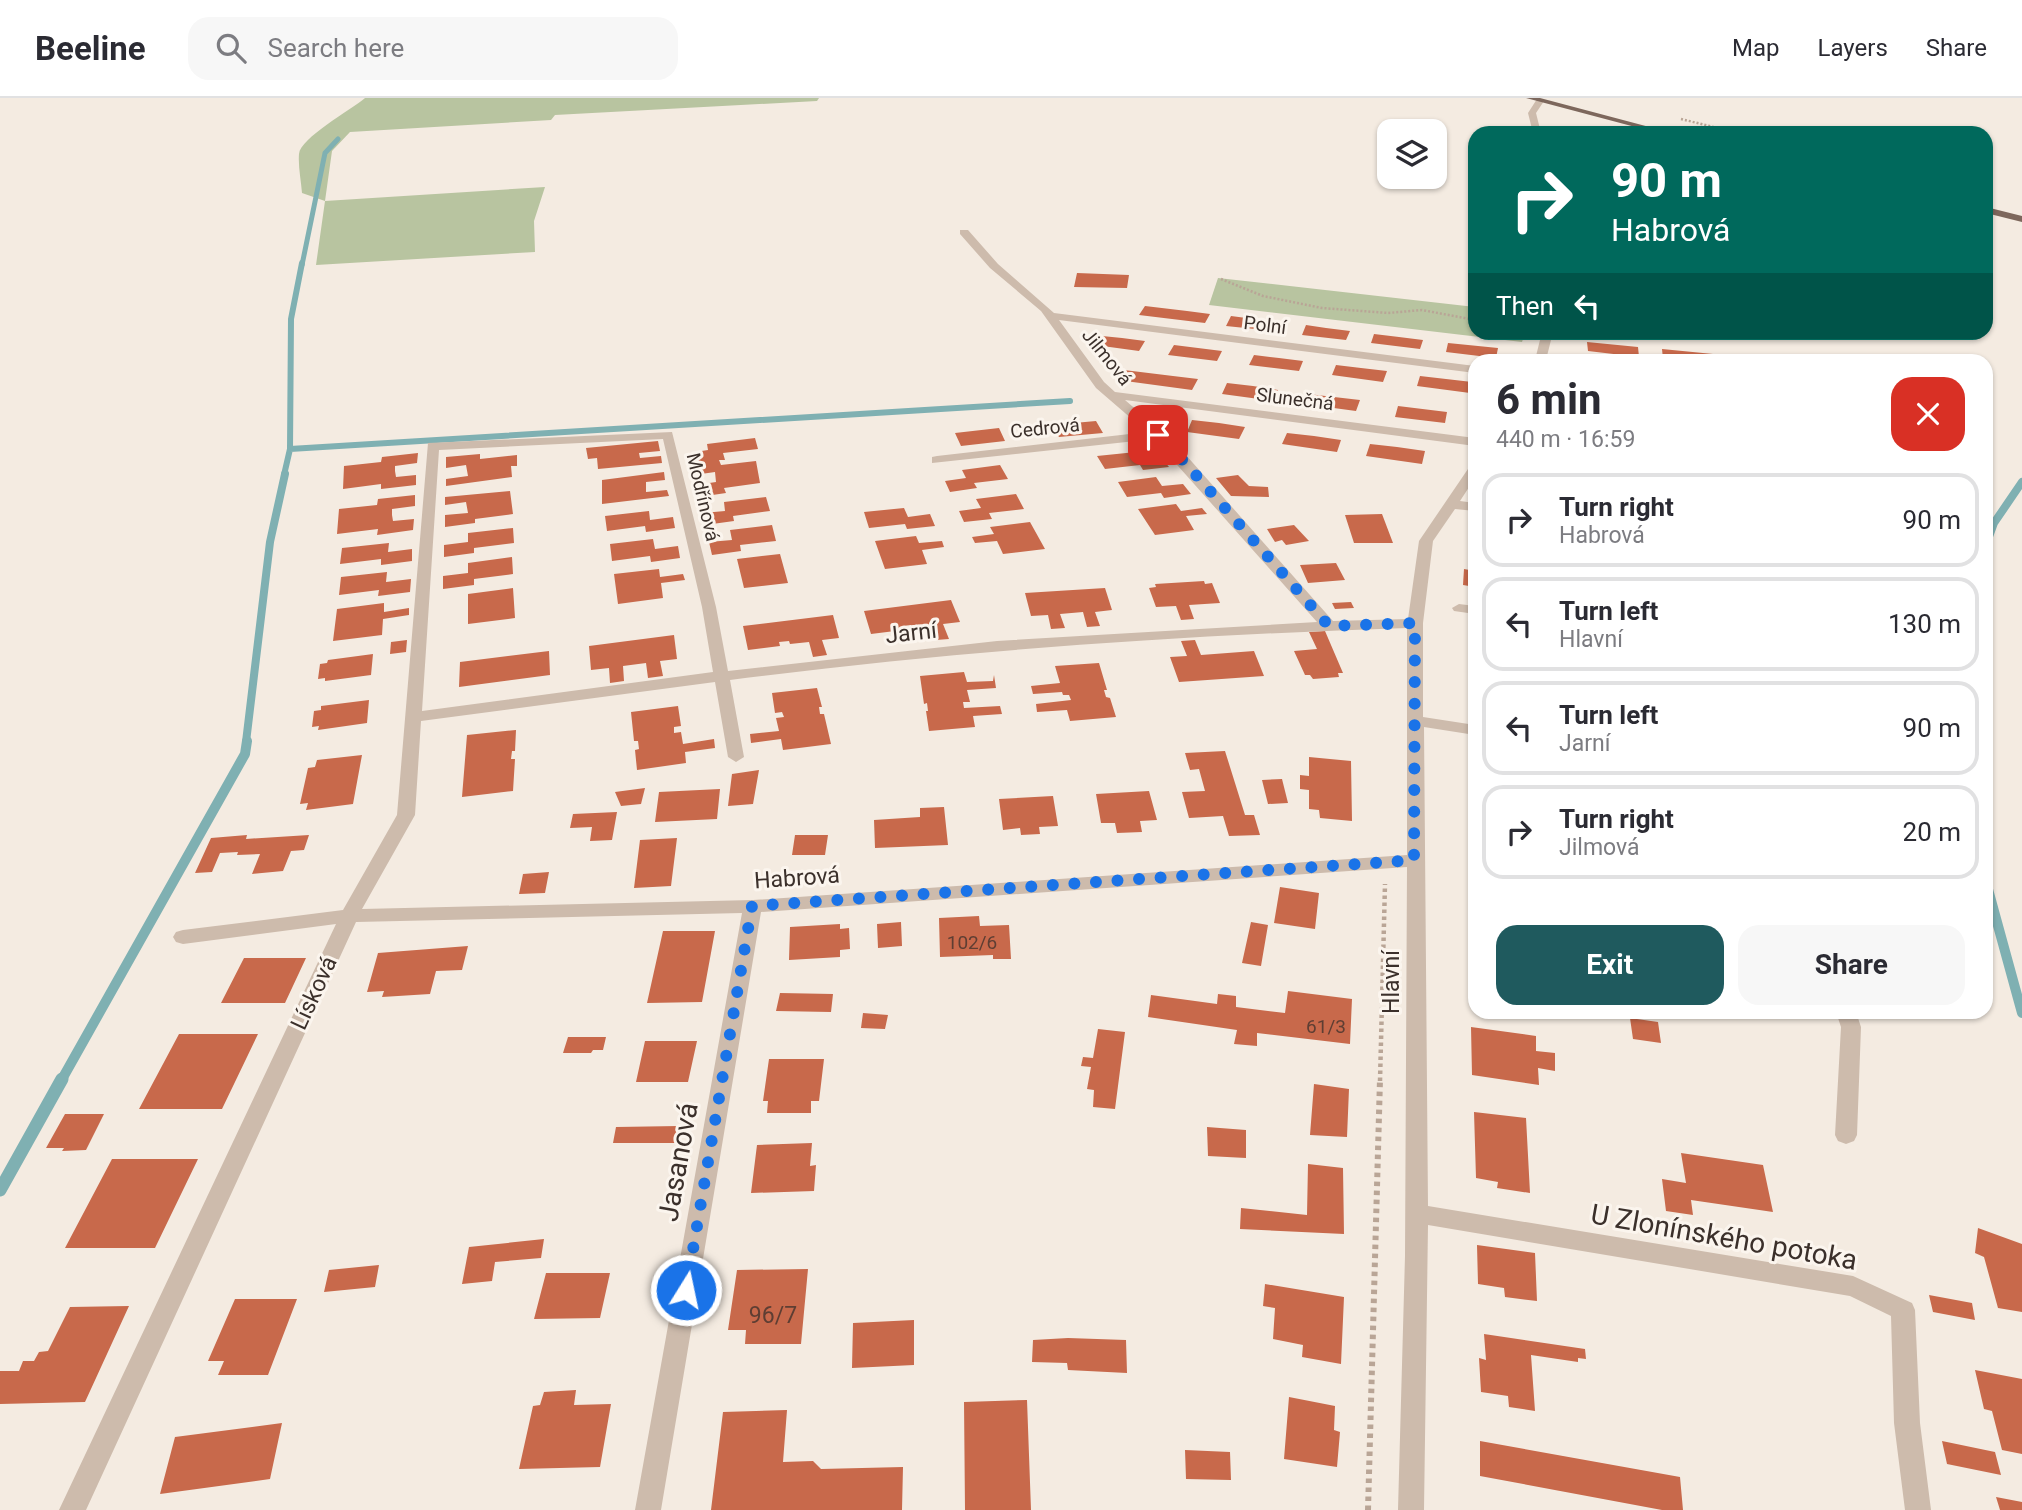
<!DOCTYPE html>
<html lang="en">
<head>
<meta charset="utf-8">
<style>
  body { margin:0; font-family:Roboto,sans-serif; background:#f7f7f7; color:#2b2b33; height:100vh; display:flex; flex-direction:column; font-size:26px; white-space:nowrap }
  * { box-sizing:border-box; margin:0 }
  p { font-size:23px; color:#7c7c81 }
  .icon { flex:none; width:38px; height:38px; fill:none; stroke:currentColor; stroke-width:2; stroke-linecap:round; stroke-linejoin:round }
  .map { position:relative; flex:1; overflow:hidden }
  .panel { position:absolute; left:1468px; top:256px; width:525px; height:665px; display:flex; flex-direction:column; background:#fff; border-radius:21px; box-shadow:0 2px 5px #0004 }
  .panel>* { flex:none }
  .hud { position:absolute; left:1468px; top:28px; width:525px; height:214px; border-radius:21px; box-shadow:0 2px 5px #0004; background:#00695c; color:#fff; overflow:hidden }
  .tools { position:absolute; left:1377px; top:21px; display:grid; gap:14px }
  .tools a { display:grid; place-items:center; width:70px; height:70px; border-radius:14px; background:#fff; box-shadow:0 2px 5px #0004; font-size:35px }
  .pin { position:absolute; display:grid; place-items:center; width:60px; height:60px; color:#fff; margin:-30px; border-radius:14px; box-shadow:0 4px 10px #0006 }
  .me { position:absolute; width:77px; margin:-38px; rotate:10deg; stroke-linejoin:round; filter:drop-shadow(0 0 5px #0008) }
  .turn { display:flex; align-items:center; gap:24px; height:147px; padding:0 28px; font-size:32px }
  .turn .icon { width:91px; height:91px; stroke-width:2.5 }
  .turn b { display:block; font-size:49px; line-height:60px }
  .then { display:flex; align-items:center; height:66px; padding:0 28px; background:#0003; gap:14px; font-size:26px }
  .round { display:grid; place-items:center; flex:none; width:74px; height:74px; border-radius:21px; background:#f7f7f7 }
  .headline { display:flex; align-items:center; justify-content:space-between; height:119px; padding:0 28px }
  h1 { font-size:42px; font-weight:700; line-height:52px }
  .cta { display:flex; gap:14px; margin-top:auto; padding:14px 28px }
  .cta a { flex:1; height:80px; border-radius:21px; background:#1f5a5e; color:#fff; font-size:28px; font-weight:700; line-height:80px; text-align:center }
  .cta a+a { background:#f7f7f7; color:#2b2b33 }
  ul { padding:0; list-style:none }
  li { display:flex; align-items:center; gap:21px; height:94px; margin:0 14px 10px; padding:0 14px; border:4px solid #e1e1e2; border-radius:21px }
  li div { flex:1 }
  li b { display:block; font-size:26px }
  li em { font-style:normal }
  header { display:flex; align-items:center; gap:42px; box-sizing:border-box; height:98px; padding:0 35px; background:#fff; border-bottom:2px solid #e1e1e2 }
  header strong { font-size:33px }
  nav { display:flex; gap:38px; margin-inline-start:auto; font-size:24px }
  .search { width:490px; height:63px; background:#f7f7f7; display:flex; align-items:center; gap:18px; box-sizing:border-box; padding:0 24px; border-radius:21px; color:#7c7c81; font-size:26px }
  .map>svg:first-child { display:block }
</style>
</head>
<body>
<header>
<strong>Beeline</strong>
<div class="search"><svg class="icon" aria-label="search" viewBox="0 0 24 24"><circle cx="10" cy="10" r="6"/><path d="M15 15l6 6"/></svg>Search here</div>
<nav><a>Map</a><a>Layers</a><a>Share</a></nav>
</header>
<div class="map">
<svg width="2022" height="1412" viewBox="0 0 2022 1412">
  <rect width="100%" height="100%" fill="#f4ebe1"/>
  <path fill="#b8c4a0" d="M365,0H819L817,3L555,17L551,22L350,34L332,53L325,103L545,89L534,123L535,154L316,167L325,103L302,95C301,82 298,68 299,56C300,40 351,12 365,0Z
    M1218,180L1475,209V234L1525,235L1522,244L1209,207Z"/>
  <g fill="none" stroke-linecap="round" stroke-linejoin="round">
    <path stroke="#7fb0b2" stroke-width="5" d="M302,167L325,55L338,41"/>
    <path stroke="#7fb0b2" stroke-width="6" d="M290,351L1070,303
      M284,377L290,351L291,221L302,165"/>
    <path stroke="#7fb0b2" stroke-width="8" d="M1986,447L1994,425L2022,384
      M246,644L270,444L285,376"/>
    <path stroke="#7fb0b2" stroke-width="10" d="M1986,784L2022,915
      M61,983L245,656L247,643"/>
    <path stroke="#7fb0b2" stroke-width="13" d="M0,1092L62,981"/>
  </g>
  <path fill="#c8694b" d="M1077,175L1129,177L1127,190L1074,189Z
    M1145,208L1187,213L1210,216L1205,225L1139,217Z
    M1231,218L1254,221L1278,224L1274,233L1226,228Z
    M1306,227L1326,230L1350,233L1346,242L1302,237Z
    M1374,236L1399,239L1423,242L1420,251L1371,245Z
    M1102,238L1122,240L1145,243L1139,253L1095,247Z
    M1587,244L1638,249L1639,259L1588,253Z
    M1448,245L1498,250L1496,260L1446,254Z
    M1174,247L1222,253L1217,263L1168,257Z
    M1662,251L1713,256L1715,262L1663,261Z
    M1254,257L1279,260L1303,263L1299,273L1249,267Z
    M1336,267L1361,270L1387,273L1383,284L1332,277Z
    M1124,272L1173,278L1198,281L1192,292L1118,282Z
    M1420,278L1472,284L1470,295L1417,288Z
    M1227,285L1253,288L1278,292L1274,303L1222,296Z
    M1308,296L1360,302L1356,313L1304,306Z
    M1398,308L1447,314L1445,325L1395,319Z
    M1192,322L1219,325L1245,329L1239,341L1187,334Z
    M1096,323L1103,335L1059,339L1052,327Z
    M999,330L1005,343L961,348L955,335Z
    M1287,335L1314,338L1341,342L1337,354L1282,346Z
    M755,340L758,351L723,355L725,362H719L721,367L756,363L760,385L724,390L726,395L699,399L696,387L716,384L715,374L694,377L689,355L708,352L707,346Z
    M658,343L660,353L639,355L640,360L661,358L662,365L598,371L597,360L588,361L586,350Z
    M1370,346L1397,349L1425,353L1422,366L1366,358Z
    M1136,354L1141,361L1161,359L1169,369L1143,372L1140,367L1105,371L1097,358Z
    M418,355L417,365L395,368V373L396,379L416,377V387L381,391V386L343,391L344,368L381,364L382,359Z
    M480,356V361L517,357V368H511L512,379L446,388V381L468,378L466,367L446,370V359Z
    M1000,367L1008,381L974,385L977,390L950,394L945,383L966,380L962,372Z
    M664,374L665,382L646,384V394L667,392L669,398L602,406V382Z
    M1238,377L1249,388L1268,389L1269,399L1231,398L1216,380Z
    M1156,379L1162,388L1183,386L1191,396L1164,400L1161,395L1127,399L1118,384Z
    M510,393L513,416L475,421V425L445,429V417L468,415L466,404L445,407V399Z
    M1016,396L1024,411L989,415L992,421L964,424L959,413L981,410L976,401Z
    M415,397V408L392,411V417L393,423L414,421L413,432L377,437L378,431L337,436L339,411L377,407L378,401Z
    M766,399L770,413L733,418L734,423L705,427L703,415L725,413L724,404Z
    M1176,406L1181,413L1202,410L1207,416L1186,418L1194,432L1155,437L1138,411Z
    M904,410L908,419L930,416L935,428L907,431L905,426L869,430L864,414Z
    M649,413L650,422L673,419L675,430L646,434L645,428L607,433L605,418Z
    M1382,416L1393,445H1354L1345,417Z
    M1030,424L1045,451L1003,456L997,443L975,445L972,439L994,436L990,429Z
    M772,427L776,443L740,447L741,453L712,457L709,444L732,442L730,432Z
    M1294,427L1309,443L1286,447L1282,442L1275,444L1267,431Z
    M513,430L514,445L474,450V455L444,459V447L468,444V435Z
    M916,438L919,445L942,443L944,449L922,452L927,466L885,471L875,443Z
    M653,441L655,451L678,448L680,460L651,464L650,458L612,463L610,446Z
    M389,445L388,454L412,451V463L381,467V461L340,466L342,450Z
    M780,456L788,485L744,490L737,461Z
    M512,459L513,476L474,481V487L443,491V478L468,475V465Z
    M1336,465L1345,482L1308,485L1300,467Z
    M659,471L660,479L683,476L685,482L661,485L663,500L618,506L614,476Z
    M1464,471L1475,473V489L1463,487Z
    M387,474L386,484L411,481L410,494L378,498L379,492L339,497L341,479Z
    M1204,483L1205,486L1212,485L1220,505L1189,507L1194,521L1181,522L1176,508L1156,509L1149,490L1156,489L1155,486Z
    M513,490L515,520L468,526V496Z
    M1105,490L1112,512L1095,514L1100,528L1087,529L1083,514L1060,516L1065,530L1051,531L1048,517L1031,518L1025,495Z
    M951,502L960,524L943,526L949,541L936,542L931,528L912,531L911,527L902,528L903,532L871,536L864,513Z
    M1351,504L1354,510L1335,511L1332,505Z
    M384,505V514L409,510V517L383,521L382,537L333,543L337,511Z
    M833,517L839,540L822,542L827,557L813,559L809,544L790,546L789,543L779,544L780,548L748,552L743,528Z
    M1325,533L1343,575H1338L1339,579L1313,581L1310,577H1305L1294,553L1317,551L1309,534Z
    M674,537L677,561L660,563L663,578L648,580L646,565L623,568L624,583L610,585L609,570L591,572L589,548Z
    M407,542L406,554L390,556L391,544Z
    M1195,542L1201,557L1254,553L1264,578L1179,584L1170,559L1187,558L1181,543Z
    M549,553L550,577L459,589L460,564Z
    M373,556L371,577L325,583V580L318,581L320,566L327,565L328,562Z
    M1099,565L1107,592H1104L1106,599L1110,600L1116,619L1070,623L1067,612L1037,614L1036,606L1071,602L1069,597H1063L1062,594L1033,596L1031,588L1060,585L1055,568Z
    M964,574L967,584L993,583L994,577L996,590L967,592L970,604H963L964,610L1000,608L1002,616L973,618L975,629L929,633L926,613H928L927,605L924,606L920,578Z
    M817,590L822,609H819L820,616H824L831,646L783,652L781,641L751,645L750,636L779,633L776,620L784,619L782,614L775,615L772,595Z
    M369,602L367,625L318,632L319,628L312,629L314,613L321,612V608Z
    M678,608L681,628L674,629V635L681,634L683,646L714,641L715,650L685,654L686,665L637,672L635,652L639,651L638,643H634L631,614Z
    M516,632L515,653H512L511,661H515L513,693L462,699L467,637Z
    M1225,653L1245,717H1254L1260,737L1229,738L1223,718L1189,720L1182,694L1205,693L1199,671L1190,672L1185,655Z
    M362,657L353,706L306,712L308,705L300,706L308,670L315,669L317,662Z
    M1309,659L1351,663L1352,723L1320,720L1319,712L1309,711V692L1300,691V677L1309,678Z
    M759,672L753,706L728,708L732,676Z
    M1282,681L1288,705L1268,706L1262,682Z
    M645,690L641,706L621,708L615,694Z
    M720,691L717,721L655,724L659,694Z
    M1149,693L1157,722L1140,723L1142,734L1117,735L1115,725H1101L1096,696Z
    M1053,698L1058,728L1039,729L1040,736L1021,737L1020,730L1003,732L999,701Z
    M944,709L948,747L875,750L874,722L920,719V710Z
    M617,714L612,742L590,743L592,729L570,730L573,716Z
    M247,737L246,741L309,737L304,752L291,753L283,773L252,776L260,756L237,757L238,754L220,755L212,774L195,775L211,740Z
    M795,737H828L825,757H792Z
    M677,740L671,788L634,790L640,742Z
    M549,774L545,795L519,796L523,776Z
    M1280,789L1319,795L1315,831L1274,825Z
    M979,818L980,828L1009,827L1011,861H993V857L940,859L939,820Z
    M901,824L902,848L878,850L877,826Z
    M1251,824L1268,827L1261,868L1242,865Z
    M840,826V831L849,830L850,851L840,852V859L789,862L790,829Z
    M663,833H715L702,904L647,905Z
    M468,848L462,872L436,873L430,896L382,899L384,893L367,894L378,855Z
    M244,860H306L285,905H221Z
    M1288,893L1352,901L1350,946L1257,935V948L1234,946L1237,932L1148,919L1151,897L1217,906L1218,896L1236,898V909L1285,915Z
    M780,895L833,896L831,914L776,913Z
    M863,915L888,917L885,931L861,930Z
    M1630,920L1658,924L1661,945L1633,941Z
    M1471,929L1536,938V953L1555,955V973L1538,970L1539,987L1472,977Z
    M1098,931L1125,934L1115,1011L1093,1009L1094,992L1087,991L1091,969L1081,968L1083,959L1093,960Z
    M179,936H258L222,1011H139Z
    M568,939H606L603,952H593L591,955H563Z
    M645,943H697L688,984H636Z
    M769,961H824L819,1003H811V1015H767L768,1003H763Z
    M1314,986L1349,991L1347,1039L1310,1037Z
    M1474,1014L1526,1020L1530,1095L1497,1090L1498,1084L1476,1080Z
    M65,1016H104L86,1052L62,1053L64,1050H46Z
    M679,1028L676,1045H613L616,1029Z
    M1207,1029L1246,1032V1060L1208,1058Z
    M812,1045L810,1068L816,1067L814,1093L751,1095L757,1047Z
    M1681,1055L1763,1067L1773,1114L1691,1102L1693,1117L1666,1113L1662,1081L1686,1085Z
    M112,1061H198L155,1150H65Z
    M1308,1066L1343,1070L1344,1136L1240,1131L1241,1110L1307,1117Z
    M1978,1130L2022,1146V1214L1998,1210L1984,1159L1975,1155Z
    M544,1141L541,1160L495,1164L492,1183L462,1186L469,1149Z
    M1477,1147L1535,1155L1537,1203L1505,1199L1504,1190L1478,1186Z
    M379,1167L375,1189L324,1194L329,1172Z
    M808,1171L801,1246H745L746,1232H728L737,1172Z
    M546,1175H610L600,1220L534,1221Z
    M1265,1186L1344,1199L1341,1266L1302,1259L1303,1247L1273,1241L1275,1210L1263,1208Z
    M1929,1197L1972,1205L1975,1222L1933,1214Z
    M235,1201H297L268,1277H218L224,1263H208Z
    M129,1208L85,1304L0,1306V1273H19L23,1263H34L39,1254L48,1253L70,1209Z
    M914,1222V1267L852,1270L853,1225Z
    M1484,1236L1585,1251L1586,1261L1578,1260V1264L1531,1257L1535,1313L1509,1309L1508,1298L1481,1294L1479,1260L1486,1262Z
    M1068,1240L1126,1242L1127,1275L1068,1272L1067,1265L1032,1264L1033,1242Z
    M1975,1272L2022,1281V1356L2002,1352L1992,1313L1984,1311Z
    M576,1292L574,1307L611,1306L600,1369L519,1371L533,1308L540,1307L544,1294Z
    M1289,1299L1335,1308L1334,1332L1340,1334L1337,1369L1284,1361Z
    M1027,1302L1031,1412H965L964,1304Z
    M787,1312L783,1364L813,1363L821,1371L903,1369L902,1412H711L723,1314Z
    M282,1325L270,1381L160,1396L175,1339Z
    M1480,1343L1680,1379L1683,1412H1662L1480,1378Z
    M1942,1343L1995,1354L2001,1377L1947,1366Z
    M1185,1352L1230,1354L1231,1382L1186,1381Z
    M1996,1399L2022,1404V1412H2000Z"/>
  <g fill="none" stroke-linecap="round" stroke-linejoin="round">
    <path stroke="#b9a596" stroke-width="2.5" stroke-dasharray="2 2" stroke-linecap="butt" d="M1681,21L1738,35
      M1221,181L1263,198L1322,210L1388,215L1422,212L1475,222"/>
    <path stroke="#b9a596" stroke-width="4.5" stroke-dasharray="3.5 3.5" stroke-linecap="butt" d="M1380,983L1385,786"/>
    <path stroke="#b9a596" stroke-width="6" stroke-dasharray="4.5 4.5" stroke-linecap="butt" d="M1368,1412L1380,981"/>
    <path fill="#cdbbac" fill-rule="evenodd" d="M1537,1L1544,3L1536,15L1541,35H1533L1528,15Z
      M960,132H968L998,166L1054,215L1475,268V275L1059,222L1104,284L1115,294L1475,340V348L1125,302L1177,347L1333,523L1408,521L1419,443L1470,368L1475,367V380L1460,403L1475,405V413L1455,411L1433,443L1423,525V619L1475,627V637L1424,629L1428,1108L1853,1178L1912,1205L1915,1212L1920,1325L1931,1412H1905L1894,1325L1891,1218L1850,1198L1428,1127L1424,1412H1398L1405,1158L1407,769L761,814L661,1412H635L742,815L356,824L86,1412H59L336,826L183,846L176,844L173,839L176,834L183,832L343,812L397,717L428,345L672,334L716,509L728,573L997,543L1317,524L1154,341L932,365V359L937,358L1147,334L1096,290L1041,213L990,170L960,136ZM663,341L702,509L713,574L422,613L439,352ZM1407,530V757L753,802L362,811L415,717L421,623L715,584L728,659L736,664L744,659L730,582C955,553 1181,537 1407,530Z
      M1542,234H1553L1546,262H1535Z
      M1459,506L1475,508V516L1454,513L1452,510Z
      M1836,914H1856L1861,929L1857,1037L1854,1043L1846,1046L1838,1043L1835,1037L1841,929Z"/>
    <path fill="#7d675c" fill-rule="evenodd" d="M1526,0H1540L1672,35H1658Z
      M1986,109L2022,118V124L1986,115Z"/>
  </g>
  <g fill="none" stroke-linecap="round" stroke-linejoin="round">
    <path stroke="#1a73e8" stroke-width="12" stroke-dasharray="0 21.6" d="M686,1192L752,808L1414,762L1415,525L1329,528L1172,350L1158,337"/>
  </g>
  <g text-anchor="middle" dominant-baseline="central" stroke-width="6" stroke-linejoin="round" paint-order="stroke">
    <g font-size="19" fill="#3b302b" stroke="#fbf5ee">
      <text transform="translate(1265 227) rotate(7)">Polní</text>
      <text transform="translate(1107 259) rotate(51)">Jilmová</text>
      <text transform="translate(1295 301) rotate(7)">Slunečná</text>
      <text transform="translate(1045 330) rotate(-6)">Cedrová</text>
      <text transform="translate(703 399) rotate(77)">Modřínová</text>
    </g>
    <g font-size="19" fill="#5e3e33">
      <text x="972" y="844">102/6</text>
      <text x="1326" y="928">61/3</text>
    </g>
    <g font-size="23" fill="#3b302b" stroke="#fbf5ee">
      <text transform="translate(911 535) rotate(-6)">Jarní</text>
      <text transform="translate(797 780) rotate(-4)">Habrová</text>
      <text transform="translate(1391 884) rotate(-90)">Hlavní</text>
      <text transform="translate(314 895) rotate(-65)">Lísková</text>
    </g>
    <g font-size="23" fill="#5e3e33">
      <text x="773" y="1217">96/7</text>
    </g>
    <g font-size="28" fill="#3b302b" stroke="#fbf5ee">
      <text transform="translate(678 1064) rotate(-80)">Jasanová</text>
      <text transform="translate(1724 1139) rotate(10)">U Zlonínského potoka</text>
    </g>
  </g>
</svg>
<div class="tools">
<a><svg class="icon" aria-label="layers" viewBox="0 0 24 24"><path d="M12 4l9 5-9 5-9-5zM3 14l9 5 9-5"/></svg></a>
</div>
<div class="pin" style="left:1158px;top:337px;background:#d93025"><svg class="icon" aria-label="arrive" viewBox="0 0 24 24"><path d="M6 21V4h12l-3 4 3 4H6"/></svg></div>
<svg class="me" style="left:686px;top:1192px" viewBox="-20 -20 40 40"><circle r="17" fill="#1a73e8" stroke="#fff" stroke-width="3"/><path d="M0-11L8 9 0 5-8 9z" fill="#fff"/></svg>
<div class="hud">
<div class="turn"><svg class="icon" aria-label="right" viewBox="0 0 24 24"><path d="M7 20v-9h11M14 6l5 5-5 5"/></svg><div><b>90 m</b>Habrová</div></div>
<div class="then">Then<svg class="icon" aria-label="left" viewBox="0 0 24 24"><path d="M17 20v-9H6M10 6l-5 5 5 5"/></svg></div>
</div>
<section class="panel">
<div class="headline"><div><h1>6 min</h1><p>440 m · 16:59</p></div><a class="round" style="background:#d93025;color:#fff"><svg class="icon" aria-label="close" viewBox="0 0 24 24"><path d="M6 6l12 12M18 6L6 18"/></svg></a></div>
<ul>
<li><svg class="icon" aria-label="right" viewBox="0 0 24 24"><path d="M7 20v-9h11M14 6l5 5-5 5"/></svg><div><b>Turn right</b><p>Habrová</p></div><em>90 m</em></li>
<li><svg class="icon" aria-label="left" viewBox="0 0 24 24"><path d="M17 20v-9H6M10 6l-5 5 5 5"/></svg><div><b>Turn left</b><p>Hlavní</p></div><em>130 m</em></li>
<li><svg class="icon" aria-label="left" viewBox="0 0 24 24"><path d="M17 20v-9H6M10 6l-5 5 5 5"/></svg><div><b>Turn left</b><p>Jarní</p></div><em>90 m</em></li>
<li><svg class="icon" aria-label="right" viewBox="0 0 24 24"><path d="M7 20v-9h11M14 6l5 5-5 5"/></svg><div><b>Turn right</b><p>Jilmová</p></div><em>20 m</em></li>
</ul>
<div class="cta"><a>Exit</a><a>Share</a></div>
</section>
</div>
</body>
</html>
